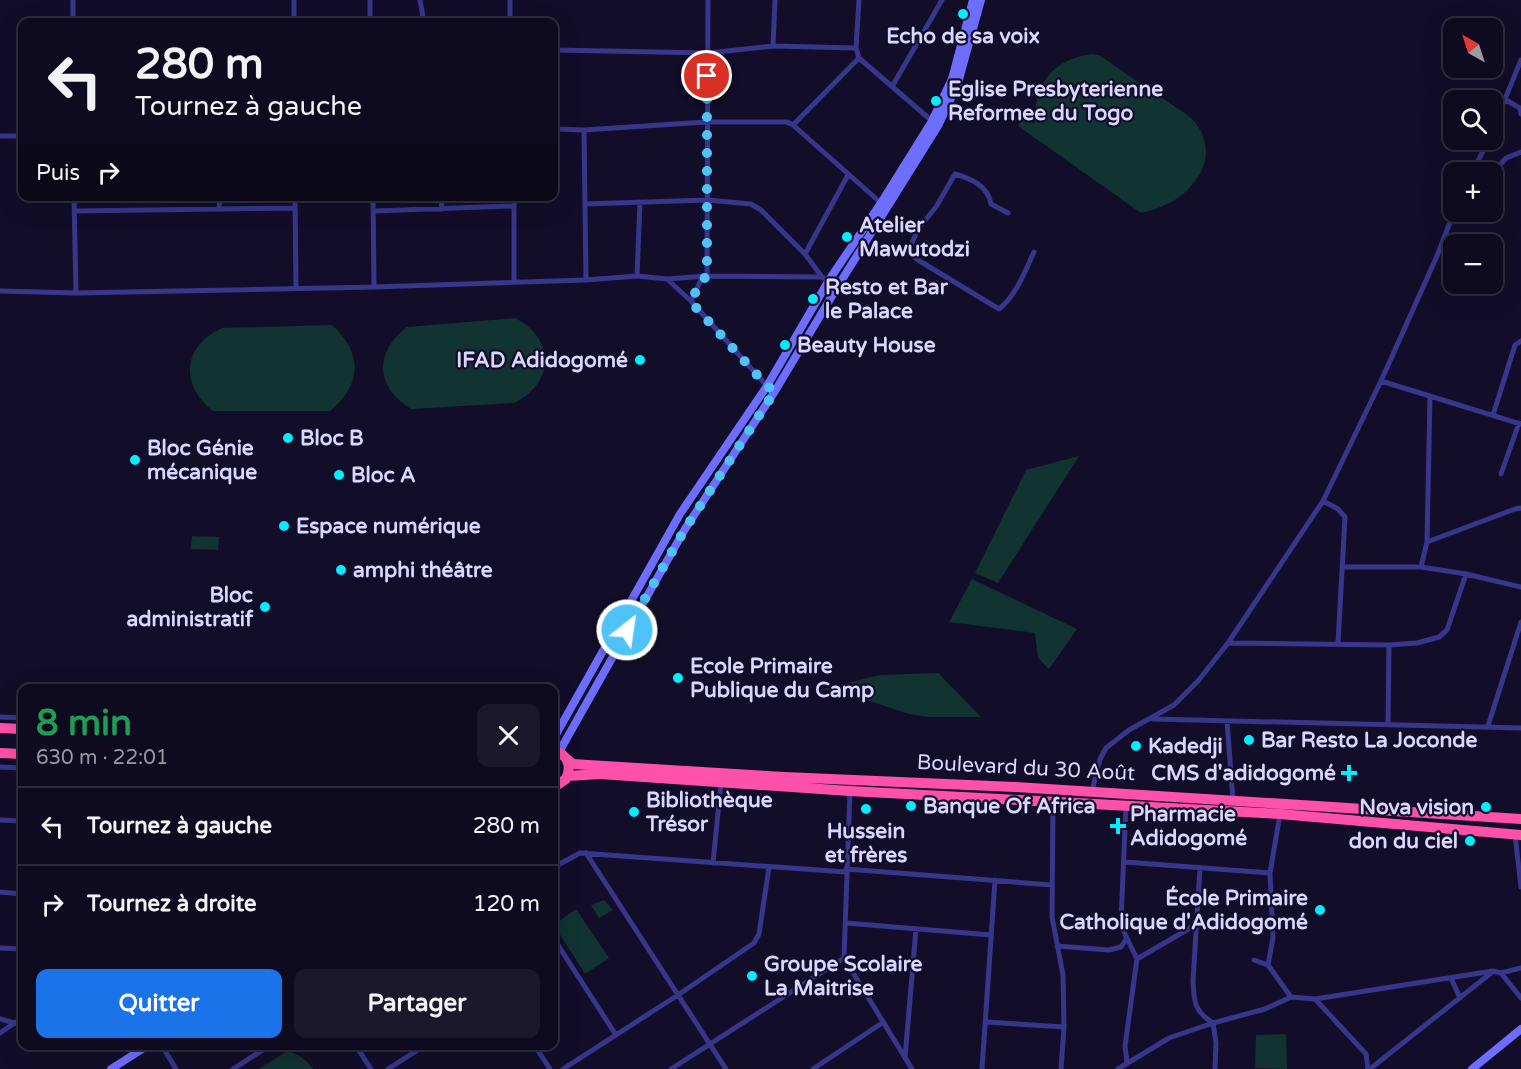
<!DOCTYPE html>
<html lang="fr">
<head>
<meta charset="utf-8">
<style>
  body { margin:0; font-family:"Varela Round",sans-serif; background:#1c182c; color:#f1f3f6; height:100vh; display:flex; flex-direction:column; font-size:22px; white-space:nowrap }
  * { box-sizing:border-box; margin:0 }
  p { font-size:20px; color:#9b9aa4 }
  .icon { flex:none; width:33px; height:33px; fill:none; stroke:currentColor; stroke-width:2; stroke-linecap:round; stroke-linejoin:round }
  .map { position:relative; flex:1; overflow:hidden }
  .details { position:absolute; left:18px; top:684px; width:540px; height:366px; display:flex; flex-direction:column; background:#0e0a1f; border-radius:12px; box-shadow:0 6px 24px #0002,0 0 0 2px #2e2b3d }
  .details>* { flex:none }
  .top-card { position:absolute; left:18px; top:18px; width:540px; height:183px; border-radius:12px; box-shadow:0 6px 24px #0002,0 0 0 2px #2e2b3d; background:#0e0a1f; color:#f1f3f6; overflow:hidden }
  .needle { width:39px; rotate:321deg }
  .tools { position:absolute; left:1443px; top:18px; display:grid; gap:12px }
  .tools a { display:grid; place-items:center; width:60px; height:60px; border-radius:12px; background:#0e0a1f; box-shadow:0 6px 24px #0002,0 0 0 2px #2e2b3d; font-size:30px }
  .pin { position:absolute; display:grid; place-items:center; width:51px; height:51px; color:#fff; margin:-26px; border:3px solid #fff; border-radius:50%; box-shadow:0 2px 6px #0007 }
  .me { position:absolute; width:66px; margin:-33px; rotate:30deg; stroke-linejoin:round; filter:drop-shadow(0 0 4px #0008) }
  .turn { display:flex; align-items:center; gap:21px; height:126px; padding:0 18px; font-size:27px }
  .turn .icon { width:78px; height:78px; stroke-width:2.5 }
  .turn b { display:block; font-size:42px; line-height:51px }
  .then { display:flex; align-items:center; height:57px; padding:0 18px; background:#0003; gap:12px; font-size:22px }
  .round { display:grid; place-items:center; flex:none; width:63px; height:63px; border-radius:12px; background:#1c182c }
  .head { display:flex; align-items:center; justify-content:space-between; height:102px; padding:0 18px }
  h1 { font-size:36px; font-weight:700; line-height:45px; color:#1e9e55 }
  .primary-button { display:flex; gap:12px; margin-top:auto; padding:12px 18px }
  .primary-button a { flex:1; height:69px; border-radius:12px; background:#1a73e8; color:#fff; font-size:24px; font-weight:700; line-height:69px; text-align:center }
  .primary-button a+a { background:#1c182c; color:#f1f3f6 }
  ul { padding:0; list-style:none }
  li { display:flex; align-items:center; gap:18px; height:78px; padding:0 18px; border-top:2px solid #2e2b3d }
  li div { flex:1 }
  li b { display:block; font-size:22px }
  li em { font-style:normal }
  .map>svg:first-child { display:block }
</style>
</head>
<body>
<div class="map">
<svg width="1521" height="1069" viewBox="0 0 1521 1069">
  <rect width="100%" height="100%" fill="#120e29"/>
  <path fill="#113331" d="M1092,54L1099,55C1122,71 1145,87 1168,102C1176,108 1188,114 1194,121C1208,138 1210,159 1198,177C1184,198 1166,207 1141,213L1018,126L1023,117L1034,124C1035,84 1051,60 1092,54Z
    M515,318C556,339 555,383 514,403L411,409C375,387 374,352 407,327Z
    M332,325C363,353 362,385 330,411H213C179,384 183,346 222,328Z
    M1079,456L998,583L975,573L1026,470Z
    M192,536L219,537L218,550L191,549Z
    M972,579L1077,629L1049,669L1038,658L1035,633L949,622Z
    M938,673L981,717H929L909,714L852,695L822,689L880,675Z
    M604,900L613,910L599,918L591,905Z
    M576,909L609,958L585,974L554,925Z
    M1286,1034L1287,1069L1255,1068L1256,1035Z
    M287,1051C298,1054 306,1059 313,1069H259Z"/>
  <g fill="none" stroke-linecap="round" stroke-linejoin="round">
    <path stroke="#37368b" stroke-width="5" d="M73,0V22
      M370,0V22
      M420,0L424,22
      M510,0V22
      M294,22V0
      M773,46L775,0
      M856,48L859,0
      M554,50L708,53L773,46L856,48L859,58L932,121
      M893,85L942,0
      M1506,100L1520,108L1521,114
      M793,125L859,58
      M554,129L584,130L706,122H787L793,125L881,203
      M584,130L586,280
      M1492,131L1521,60
      M0,136H22
      M1472,172L1489,140
      M1492,174L1506,158L1521,152
      M74,196L76,293
      M295,196L296,288
      M373,196L374,287
      M441,196L442,209
      M514,196V282
      M585,204L707,200L751,204L761,210L805,254L822,277
      M219,209L220,196
      M75,211L295,208
      M374,211L513,206
      M1008,213L991,204C988,186 972,179 955,174L936,207L918,229L908,252L918,260L999,309C1016,296 1025,271 1034,252
      M805,254L848,175
      M637,276L640,202
      M667,279L691,301L767,386L775,391
      M0,291L76,293L374,287L586,280L637,276L667,279L707,276L822,277L838,286
      M691,301L700,282L707,276L708,0
      M1381,381L1521,424
      M1493,415L1515,345L1521,341
      M1501,474L1519,423
      M1323,501L1338,509L1345,517L1338,643
      M1427,542L1430,396
      M1344,567H1421L1466,574L1521,587
      M1421,567L1427,542L1515,509L1521,508
      M1228,643L1389,645L1417,643L1439,637L1447,630L1466,574
      M0,717L22,718
      M1153,719L1521,728
      M1227,721L1233,800
      M1388,725L1389,645
      M1488,726L1521,622
      M0,767L22,768
      M850,791L844,958L912,1069
      M1092,791L1100,759L1106,748L1129,730L1174,705L1198,681L1228,643L1323,501L1381,381L1437,256L1454,212
      M1053,802L1052,917L1063,975L1064,1027L1061,1069
      M1126,806L1121,920L1123,930L1137,959L1125,1046L1127,1062
      M1280,814L1270,873L1273,938L1268,965L1291,997
      M0,820L22,821
      M1515,835L1521,887
      M586,853L726,1069
      M1125,862L1270,873
      M713,863L721,783
      M554,867L580,853L846,872
      M1200,868L1193,981C1194,1002 1194,1011 1213,1023L1216,1043L1215,1069
      M846,869L1052,885
      M0,892L22,894
      M846,923L991,935
      M554,939L616,1035
      M1057,946L1109,950L1121,947L1126,939
      M0,948L22,949
      M1137,959L1197,924
      M1254,960L1268,965
      M1501,973L1521,998
      M1451,978L1460,998
      M1315,999L1366,1054L1368,1069
      M0,1019L22,1025
      M986,1022L1064,1027
      M0,1033L22,1018
      M124,1046L141,1049
      M162,1046L176,1069
      M356,1046L371,1069
      M535,1046L550,1069
      M905,1058L916,929
      M233,1069L269,1046
      M388,1069L424,1046
      M563,1069L678,995L754,943L759,934L769,867
      M671,1069L844,958
      M813,1069L882,1023
      M982,1069L995,880
      M1118,1069L1169,1038L1213,1023L1265,1009L1291,997L1315,999L1493,971L1501,973L1521,968
      M1370,1069L1491,973"/>
    <path stroke="#6d6dff" stroke-width="8" d="M554,738L680,514L767,386L829,280L881,203L932,121L952,79L973,0
      M559,752L685,529L775,391L838,286L938,126L958,83L981,0
      M111,1069L147,1046
      M1472,1069L1521,1029"/>
    <path stroke="#ff51a9" stroke-width="10" d="M0,728L22,729
      M554,750C568,755 572,766 566,779L554,787
      M0,753L22,754
      M567,759L573,764L588,765L784,777L1015,787L1521,819
      M568,776L600,774L850,791L1280,814L1521,835"/>
  </g>
  <g fill="none" stroke-linecap="round" stroke-linejoin="round">
    <path stroke="#4fc3f7" stroke-width="10" stroke-dasharray="0 18" d="M627,630L685,529L775,391L767,386L691,302L700,282L707,276V76"/>
  </g>
  <g fill="#02edff" stroke="#120e29" stroke-width="2">
    <circle cx="963" cy="14" r="6"/>
    <circle cx="936" cy="101" r="6"/>
    <circle cx="847" cy="237" r="6"/>
    <circle cx="813" cy="299" r="6"/>
    <circle cx="785" cy="345" r="6"/>
    <circle cx="640" cy="360" r="6"/>
    <circle cx="288" cy="438" r="6"/>
    <circle cx="135" cy="460" r="6"/>
    <circle cx="339" cy="475" r="6"/>
    <circle cx="284" cy="526" r="6"/>
    <circle cx="341" cy="570" r="6"/>
    <circle cx="265" cy="607" r="6"/>
    <circle cx="678" cy="678" r="6"/>
    <circle cx="1249" cy="740" r="6"/>
    <circle cx="1136" cy="746" r="6"/>
    <path d="M1346 764h6v6h6v6h-6v6h-6v-6h-6v-6h6z"/>
    <circle cx="911" cy="806" r="6"/>
    <circle cx="1486" cy="807" r="6"/>
    <circle cx="866" cy="809" r="6"/>
    <circle cx="634" cy="812" r="6"/>
    <path d="M1115 817h6v6h6v6h-6v6h-6v-6h-6v-6h6z"/>
    <circle cx="1470" cy="841" r="6"/>
    <circle cx="1320" cy="910" r="6"/>
    <circle cx="752" cy="976" r="6"/>
  </g>
  <g text-anchor="middle" dominant-baseline="central" stroke-width="4.5" stroke-linejoin="round" paint-order="stroke">
    <g font-size="21" font-weight="bold" fill="#d9d6ff" stroke="#120e29" text-anchor="start">
      <text x="963" y="36" text-anchor="middle">Echo de sa voix</text>
      <text x="948" y="89">Eglise Presbyterienne<tspan x="948" dy="24">Reformee du Togo</tspan></text>
      <text x="859" y="225">Atelier<tspan x="859" dy="24">Mawutodzi</tspan></text>
      <text x="825" y="287">Resto et Bar<tspan x="825" dy="24">le Palace</tspan></text>
      <text x="797" y="345">Beauty House</text>
      <text x="628" y="360" text-anchor="end">IFAD Adidogomé</text>
      <text x="300" y="438">Bloc B</text>
      <text x="147" y="448">Bloc Génie<tspan x="147" dy="24">mécanique</tspan></text>
      <text x="351" y="475">Bloc A</text>
      <text x="296" y="526">Espace numérique</text>
      <text x="353" y="570">amphi théâtre</text>
      <text x="253" y="595" text-anchor="end">Bloc<tspan x="253" dy="24">administratif</tspan></text>
      <text x="690" y="666">Ecole Primaire<tspan x="690" dy="24">Publique du Camp</tspan></text>
      <text x="1261" y="740">Bar Resto La Joconde</text>
      <text x="1148" y="746">Kadedji</text>
      <text x="1336" y="773" text-anchor="end">CMS d'adidogomé</text>
      <text x="646" y="800">Bibliothèque<tspan x="646" dy="24">Trésor</tspan></text>
      <text x="923" y="806">Banque Of Africa</text>
      <text x="1474" y="807" text-anchor="end">Nova vision</text>
      <text x="1130" y="814">Pharmacie<tspan x="1130" dy="24">Adidogomé</tspan></text>
      <text x="866" y="831" text-anchor="middle">Hussein<tspan x="866" dy="24">et frères</tspan></text>
      <text x="1458" y="841" text-anchor="end">don du ciel</text>
      <text x="1308" y="898" text-anchor="end">École Primaire<tspan x="1308" dy="24">Catholique d'Adidogomé</tspan></text>
      <text x="764" y="964">Groupe Scolaire<tspan x="764" dy="24">La Maitrise</tspan></text>
    </g>
    <g font-size="21" fill="#d9d6ff" stroke="#120e29">
      <text transform="translate(1026 768) rotate(3)">Boulevard du 30 Août</text>
    </g>
  </g>
</svg>
<div class="tools">
<a><svg class="needle" viewBox="-14 -14 28 28"><path d="M0-13l5 13h-10z" fill="#e53935"/><path d="M0 13l5-13h-10z" fill="#9b9aa4"/></svg></a>
<a><svg class="icon" aria-label="search" viewBox="0 0 24 24"><circle cx="10" cy="10" r="6"/><path d="M15 15l6 6"/></svg></a>
<a>+</a>
<a>−</a>
</div>
<div class="pin" style="left:707px;top:76px;background:#d93025"><svg class="icon" aria-label="arrive" viewBox="0 0 24 24"><path d="M6 21V4h12l-3 4 3 4H6"/></svg></div>
<svg class="me" style="left:627px;top:630px" viewBox="-20 -20 40 40"><circle r="17" fill="#4fc3f7" stroke="#fff" stroke-width="3"/><path d="M0-11L8 9 0 5-8 9z" fill="#fff"/></svg>
<div class="top-card">
<div class="turn"><svg class="icon" aria-label="left" viewBox="0 0 24 24"><path d="M17 20v-9H6M10 6l-5 5 5 5"/></svg><div><b>280 m</b>Tournez à gauche</div></div>
<div class="then">Puis<svg class="icon" aria-label="right" viewBox="0 0 24 24"><path d="M7 20v-9h11M14 6l5 5-5 5"/></svg></div>
</div>
<section class="details">
<div class="head"><div><h1>8 min</h1><p>630 m · 22:01</p></div><a class="round"><svg class="icon" aria-label="close" viewBox="0 0 24 24"><path d="M6 6l12 12M18 6L6 18"/></svg></a></div>
<ul>
<li><svg class="icon" aria-label="left" viewBox="0 0 24 24"><path d="M17 20v-9H6M10 6l-5 5 5 5"/></svg><div><b>Tournez à gauche</b></div><em>280 m</em></li>
<li><svg class="icon" aria-label="right" viewBox="0 0 24 24"><path d="M7 20v-9h11M14 6l5 5-5 5"/></svg><div><b>Tournez à droite</b></div><em>120 m</em></li>
</ul>
<div class="primary-button"><a>Quitter</a><a>Partager</a></div>
</section>
</div>
</body>
</html>
